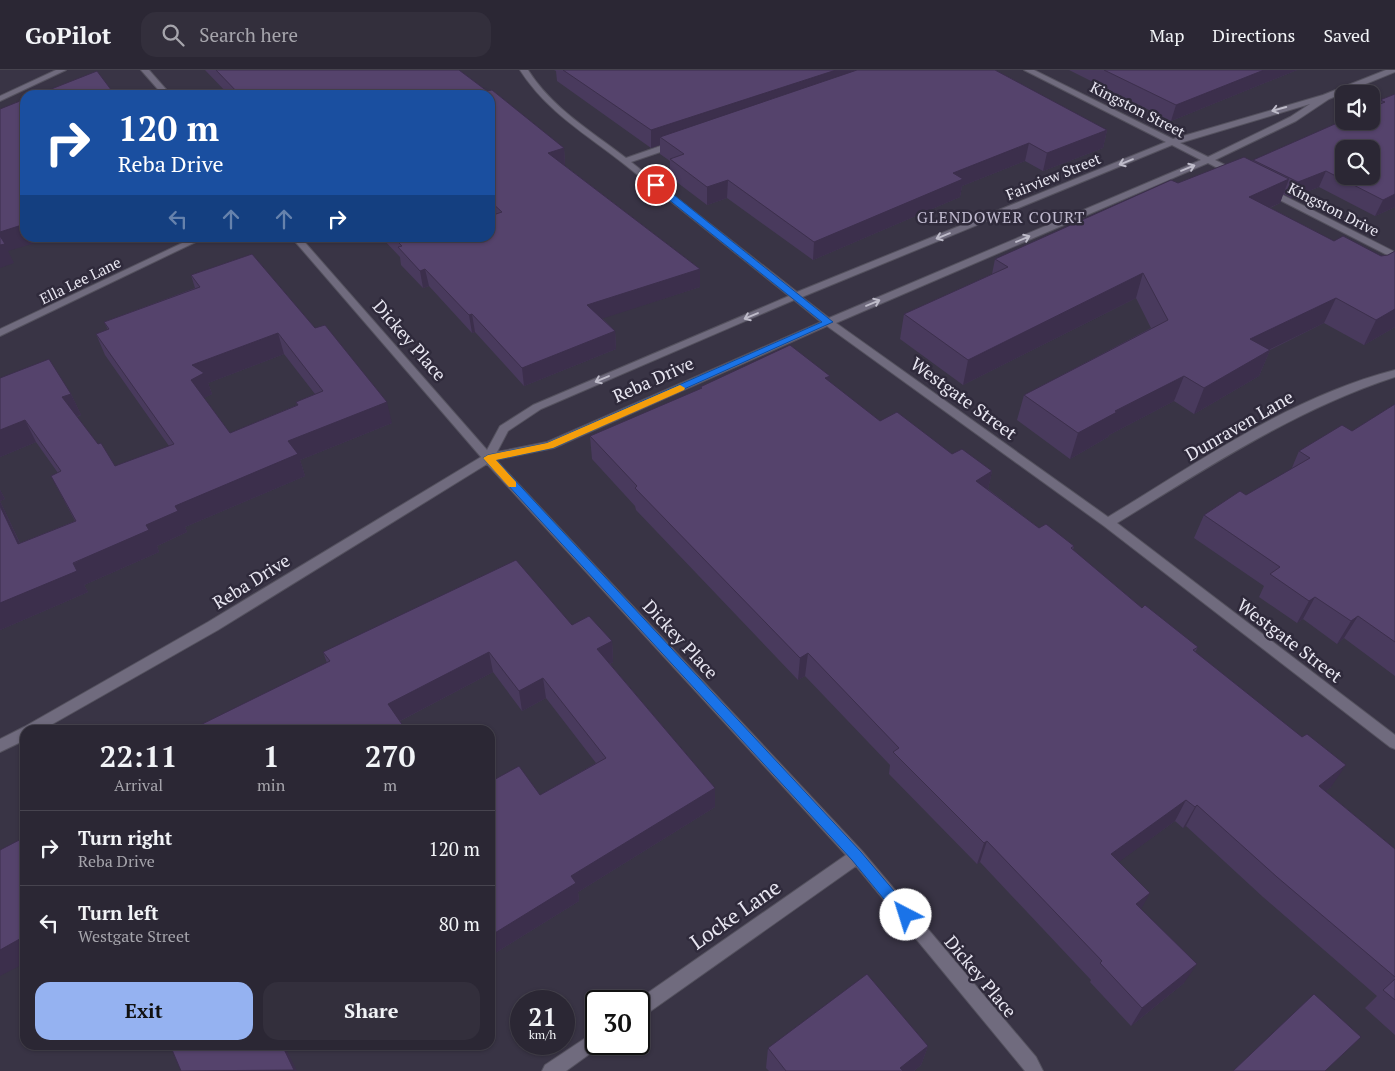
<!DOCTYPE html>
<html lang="en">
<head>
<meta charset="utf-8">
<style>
  body { margin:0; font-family:"PT Serif",serif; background:#332f3c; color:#f1f3f6; height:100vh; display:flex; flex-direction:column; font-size:19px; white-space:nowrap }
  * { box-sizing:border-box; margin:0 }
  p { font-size:16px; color:#a6a5ac }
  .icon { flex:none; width:28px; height:28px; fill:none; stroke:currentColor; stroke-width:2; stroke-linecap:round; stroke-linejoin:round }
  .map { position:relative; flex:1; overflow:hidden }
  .details { position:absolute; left:20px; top:655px; width:475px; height:325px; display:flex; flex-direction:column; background:#2b2734; border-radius:15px; box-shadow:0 1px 4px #0004,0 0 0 1px #47444f }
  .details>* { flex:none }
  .top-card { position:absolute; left:20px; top:20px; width:475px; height:152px; border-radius:15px; box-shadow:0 1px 4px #0004,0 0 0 1px #47444f; background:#1a4fa0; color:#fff; overflow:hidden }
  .fabs { position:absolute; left:1335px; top:15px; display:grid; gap:10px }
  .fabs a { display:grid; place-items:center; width:45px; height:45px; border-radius:10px; background:#2b2734; box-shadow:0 1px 4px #0004,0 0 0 1px #47444f; font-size:25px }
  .speed { position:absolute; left:510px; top:920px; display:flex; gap:10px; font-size:25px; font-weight:700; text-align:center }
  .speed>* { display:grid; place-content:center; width:65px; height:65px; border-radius:50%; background:#2b2734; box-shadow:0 1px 4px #0004,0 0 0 1px #47444f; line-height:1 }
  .speed small { font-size:12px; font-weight:400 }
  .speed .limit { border:2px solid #111; border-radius:8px; background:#fff; color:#111 }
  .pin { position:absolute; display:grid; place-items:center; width:42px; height:42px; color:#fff; margin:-21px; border:2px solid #fff; border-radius:50%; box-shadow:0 1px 5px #0007 }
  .me { position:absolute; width:55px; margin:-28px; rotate:320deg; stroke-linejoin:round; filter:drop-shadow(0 0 4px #0008) }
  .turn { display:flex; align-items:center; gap:18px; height:105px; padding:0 15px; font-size:22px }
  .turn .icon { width:65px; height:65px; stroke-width:2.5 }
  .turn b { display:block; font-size:35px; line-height:42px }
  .lanes { display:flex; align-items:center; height:48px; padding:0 15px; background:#0003; justify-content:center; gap:25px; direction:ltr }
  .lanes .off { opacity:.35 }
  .eta { display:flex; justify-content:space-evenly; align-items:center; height:85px; text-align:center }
  .eta b { font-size:30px; font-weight:700; line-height:35px }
  .primary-button { display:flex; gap:10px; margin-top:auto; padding:10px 15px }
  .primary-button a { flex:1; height:58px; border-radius:15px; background:#95b2f1; color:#111; font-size:20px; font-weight:700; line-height:58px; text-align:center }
  .primary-button a+a { background:#332f3c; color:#f1f3f6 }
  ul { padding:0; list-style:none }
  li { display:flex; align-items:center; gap:15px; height:75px; padding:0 15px; border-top:1px solid #47444f }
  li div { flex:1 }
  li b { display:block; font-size:19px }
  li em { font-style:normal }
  header { display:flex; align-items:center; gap:30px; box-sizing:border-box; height:70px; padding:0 25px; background:#2b2734; border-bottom:1px solid #47444f }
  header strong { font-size:24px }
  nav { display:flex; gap:28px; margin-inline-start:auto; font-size:18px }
  .search { width:350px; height:45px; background:#332f3c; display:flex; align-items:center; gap:12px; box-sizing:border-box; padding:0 18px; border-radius:15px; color:#a6a5ac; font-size:19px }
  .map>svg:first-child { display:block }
</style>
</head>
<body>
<header>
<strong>GoPilot</strong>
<div class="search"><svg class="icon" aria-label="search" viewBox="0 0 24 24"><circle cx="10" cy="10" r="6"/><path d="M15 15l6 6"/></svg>Search here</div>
<nav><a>Map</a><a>Directions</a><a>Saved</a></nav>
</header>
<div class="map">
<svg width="1395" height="1001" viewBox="0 0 1395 1001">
  <rect width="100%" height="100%" fill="#393445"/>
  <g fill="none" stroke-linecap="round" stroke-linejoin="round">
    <defs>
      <path id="minor" d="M56,0H66L0,31V26Z
        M141,0H149L171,25H163Z
        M520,0H528C552,38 591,61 626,88L672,72H678V76L631,92L797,222L1166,72L1024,0H1034L1173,69L1323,25L1386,0H1395V2L1329,29L1296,51L1215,90L1237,101V105H1231L1208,93L836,253L1108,447C1199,392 1290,327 1395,300V307C1294,340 1207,398 1117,453L1395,665V679L1390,677L1104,456L827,256L554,378L496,390L862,781L1036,987L1043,1001H1025L856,796L645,945L639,947V931H636L846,785L487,394L218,560L42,660H25V670L0,682V669L24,657L208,552L481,387L292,168H301L487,380L500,356L533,335L789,226C734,182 679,138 624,94C586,64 547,42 520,0ZM1310,34L1290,47L1208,87L1180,73ZM1172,75L1201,90L829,248L802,227ZM794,230L821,252L547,372L497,382L508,361L541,339Z
        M1267,117L1395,182V189L1264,122L1263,120Z
        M193,168H204L0,266V259Z
        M596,961V974L602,975L566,1001H542L545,995Z"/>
    </defs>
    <use href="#minor" stroke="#54515e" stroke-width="2"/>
    <use href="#minor" fill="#706b7e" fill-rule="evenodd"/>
  </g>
  <path fill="#493a5d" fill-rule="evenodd" d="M205,0H459L487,21L492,20L564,78L565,95H564L700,199V217L602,248L615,261L616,279L524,316L475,262L472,263L429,216L423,218L401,195L400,187L382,168H490V25H229Z
    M554,0H995L1107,60L1103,78L1043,101L1025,91L962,116L960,127L813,190L727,128L707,135L670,107V91L660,84V75L651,78L557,11L556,1Z
    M1069,0H1297L1171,51Z
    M1395,24V137L1375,146L1319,117L1291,128L1283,124L1280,133L1270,138L1334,171L1381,186L1388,185L1395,181V257L1364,275L1324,253L1270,280L1259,306L1194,344L1174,331L1109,365L1108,367L1070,389L1017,350L1024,325L1151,258L1136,228L963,315L900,269L904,244L992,204L995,189L1178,113L1252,91L1253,90L1379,35L1380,30Z
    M252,184L392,353L300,390L305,406L185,457L187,462L157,476L159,482L84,515L88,522L0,560V420L5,429L0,431L20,473L75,451L51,406L58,403L36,372L0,387V308L71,324L81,345L77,347L115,396L169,376L105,285L96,264L108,260L104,252L195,218L191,205ZM284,284L315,324L296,332L297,335L230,363L204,328L212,324L208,313Z
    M830,306L829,312L880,351L952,384L992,401L988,419L1039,458L1074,476L1073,480L1142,538L1198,577L1195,582L1331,717L1325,721L1395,779V965L1365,938L1377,926L1263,827L1186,756L1183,758L1175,751L1118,792L1141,839L1184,913L1131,956L1090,912L1091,910L980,792L977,794L889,704L890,695L805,606L798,610L636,440L635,436L592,389L590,366L700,319V317Z
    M1395,334V606L1344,568L1337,574L1303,549L1297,553L1259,527L1264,516L1194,468L1204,445L1246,425L1291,400L1299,381L1352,361Z
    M572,555L612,571L613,592L610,594L715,718V737L578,822L579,831L492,885L490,881V712L540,725L596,693L546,628L522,641L493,602L400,651L327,593L323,582Z
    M928,976L921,995L914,1001H769L766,998L768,978Z"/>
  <path fill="#3c2f4c" d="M836,0H885L660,67V75L651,78V60Z
    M1264,0H1297L1171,51L1176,35Z
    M1107,60L1103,78L1043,101L1047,83Z
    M1029,73L1025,91L962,116L960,127L813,190L814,172L953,103Z
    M564,78L565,95L550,100L548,83Z
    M1326,101L1319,117L1291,128L1298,112Z
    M1289,109L1280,133L1241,151L1249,127Z
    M728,110L727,128L707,135V117Z
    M1395,124V137L1375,146L1383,130Z
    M25,154V168H52L8,181L14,193L0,198V162Z
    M425,199L429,216L423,218L420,201Z
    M700,199V217L589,253L587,235Z
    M1143,203L1136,228L963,315L968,290Z
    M1336,228L1324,253L1240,294L1250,269Z
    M1395,239V257L1364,275L1376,250Z
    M472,244L475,262L472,263L469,245Z
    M615,261L616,279L524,316L522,298Z
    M278,263L284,284L208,313L212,324L199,331L191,310L192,295Z
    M1270,280L1259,306L1194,344L1204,318Z
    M830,306L828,328L825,308Z
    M1184,306L1174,331L1109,365L1108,367L1070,389L1078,363L1115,341Z
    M71,324L81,345L72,348L62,327Z
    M387,332L392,353L300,390L305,406L185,457L187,462L157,476L159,482L84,515L88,522L0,560V533L146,455L175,436L288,371Z
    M25,350L36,372L0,387V360Z
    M992,401L987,424L976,411Z
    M0,420L5,429L0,431L30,495L18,474L0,436Z
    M1315,527L1303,549L1297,553L1309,531Z
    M1358,546L1344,568L1337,574L1351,551Z
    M612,571L613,592L599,600L597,579Z
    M489,582L493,602L394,654L388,634Z
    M808,583L805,606L798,610L800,588Z
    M543,608L546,628L522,641L519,621Z
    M1346,695L1331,717L1304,737L1319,716Z
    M715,718V737L578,822L579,831L492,885L490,876V866L571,806Z
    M1186,730L1175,751L1101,805L1111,784Z
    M1197,735L1186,756L1183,758L1195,737Z
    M987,771L980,792L977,794L984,773Z
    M1150,823L1139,843L1136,834Z
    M25,866V893L0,906V880Z
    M1197,894L1184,913L1131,956L1142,938Z
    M282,975H284L297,1001H294Z
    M348,975H357L350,980Z
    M928,976L921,995L914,1001H900V998Z"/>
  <path fill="#55436c" stroke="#3c2f4c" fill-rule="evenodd" d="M216,0H459L487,21L492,20L564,78L548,83L700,199L587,235L615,261L522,298L472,244L469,245L425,199L420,201L398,177L402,176L394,168H490V146L502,142L490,131V25H240Z
    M563,0H836L651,60Z
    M857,0H995L1107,60L1047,83L1029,73L953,103L963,109L814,172L728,110L707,117L670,89L684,84L660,67Z
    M1104,0H1264L1176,35Z
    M97,1L115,25H36Z
    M1395,24V124L1383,130L1326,101L1298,112L1253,90L1344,50V51H1371V38L1385,32L1380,30ZM1344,79H1371V106H1344Z
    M25,29V154L0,162V39Z
    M1244,87L1289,109L1249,127L1334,171L1343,166L1381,186L1388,185L1395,181V239L1376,250L1336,228L1250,269L1270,280L1204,318L1184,306L1115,341L1117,342L1078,363L1024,325L1168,250L1143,203L968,290L904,244L1008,197L995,189L1171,110L1178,113Z
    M0,166L5,174L0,175Z
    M252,184L315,258L325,255L387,332L288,371L298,384L175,436L178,441L146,455L149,460L73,493L77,501L0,533V436L18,474L76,451L51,406L61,401L25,350L0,360V308L49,289L71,324L62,327L98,374L101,373L115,396L174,374L96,264L109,259L104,252L200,217L191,205ZM278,263L323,321L296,332L298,335L230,363L191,310L204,303L192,295Z
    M790,275L830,306L825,308L880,351L897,342L952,384L962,379L992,401L976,411L1039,458L1046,454L1074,476L1071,478L1142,538L1145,535L1198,577L1193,580L1302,667L1307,664L1346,695L1319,716L1395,779V907L1277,807L1197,735L1195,737L1186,730L1111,784L1150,823L1136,834L1197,894L1142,938L1100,893L1102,891L987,771L984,773L893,682L899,678L808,583L800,588L635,418L637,416L590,366L702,318L700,317Z
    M1395,334V572L1358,546L1351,551L1315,527L1309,531L1270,504L1280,497L1204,445L1240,421L1246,425L1310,388L1299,381L1342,355L1352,361Z
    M516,490L572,555L589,546L612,571L597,579L715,718L571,806L576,813L490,866V712L519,696L540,725L606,688L543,608L519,621L489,582L388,634L406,660H190L330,591L323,582Z
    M25,767V866L0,880V780Z
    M867,904L928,976L900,998L903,1001H786L768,978Z
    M1395,909V930L1383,920Z
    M1314,924L1361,967L1325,1001H1233Z
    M170,975H282L294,1000L181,1001Z"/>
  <defs><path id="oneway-shaft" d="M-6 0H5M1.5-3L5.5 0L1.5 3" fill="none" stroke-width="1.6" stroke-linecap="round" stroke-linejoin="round" transform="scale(1.25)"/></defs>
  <g stroke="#bebbc9">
    <use href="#oneway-shaft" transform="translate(1279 39) rotate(165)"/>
    <use href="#oneway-shaft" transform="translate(1126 92) rotate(158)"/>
    <use href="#oneway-shaft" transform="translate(1188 98) rotate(-22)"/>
    <use href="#oneway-shaft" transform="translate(943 166) rotate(158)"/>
    <use href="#oneway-shaft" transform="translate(1023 169) rotate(-23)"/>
    <use href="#oneway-shaft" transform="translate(873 233) rotate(-23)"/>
    <use href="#oneway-shaft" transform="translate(751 246) rotate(157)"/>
    <use href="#oneway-shaft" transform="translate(602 309) rotate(157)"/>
  </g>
  <path fill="#1a73e8" stroke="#114b97" d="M653,113H659L833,252L553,378L496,390L861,782L911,841L913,845L911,850L906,852L901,850L852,790L483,388L488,385L547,373L822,252L653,117Z"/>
  <path fill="#f59e0b" d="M680,315L685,318L684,320L553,378L496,390L516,412V417H509L483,388L488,385L547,373Z"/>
  <g text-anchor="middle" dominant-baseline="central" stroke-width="5" stroke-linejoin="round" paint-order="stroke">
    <g font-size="15" fill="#e8e6f1" stroke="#2f2a3b">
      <text transform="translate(1138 39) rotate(27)">Kingston Street</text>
      <text transform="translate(1053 106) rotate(-22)">Fairview Street</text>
      <text transform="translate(1334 139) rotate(27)">Kingston Drive</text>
      <text transform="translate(80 210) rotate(-26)">Ella Lee Lane</text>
    </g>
    <g font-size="16" letter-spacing="1" fill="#c1bbd0" stroke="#2f2a3b">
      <text x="1001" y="147">GLENDOWER COURT</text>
    </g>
    <g font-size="18" fill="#e8e6f1" stroke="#2f2a3b">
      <text transform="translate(410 270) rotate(49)">Dickey Place</text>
      <text transform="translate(653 309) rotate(-24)">Reba Drive</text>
      <text transform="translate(964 328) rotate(36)">Westgate Street</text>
      <text transform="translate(1239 355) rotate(-30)">Dunraven Lane</text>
      <text transform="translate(251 511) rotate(-32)">Reba Drive</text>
      <text transform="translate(681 569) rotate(47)">Dickey Place</text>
      <text transform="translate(1290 570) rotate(37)">Westgate Street</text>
      <text transform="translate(981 906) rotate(50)">Dickey Place</text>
    </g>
    <g font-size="21" fill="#e8e6f1" stroke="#2f2a3b">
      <text transform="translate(735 844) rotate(-35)">Locke Lane</text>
    </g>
  </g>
</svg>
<div class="fabs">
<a><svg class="icon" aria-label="sound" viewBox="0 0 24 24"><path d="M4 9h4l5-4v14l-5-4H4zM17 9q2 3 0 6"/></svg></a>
<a><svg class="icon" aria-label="search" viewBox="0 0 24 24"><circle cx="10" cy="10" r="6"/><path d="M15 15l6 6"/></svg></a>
</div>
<div class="speed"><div>21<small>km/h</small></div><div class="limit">30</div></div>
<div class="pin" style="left:656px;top:115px;background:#d93025"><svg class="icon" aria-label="arrive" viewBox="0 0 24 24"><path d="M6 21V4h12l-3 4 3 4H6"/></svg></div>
<svg class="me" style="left:906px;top:845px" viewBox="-20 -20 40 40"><circle r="19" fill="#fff"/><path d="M0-13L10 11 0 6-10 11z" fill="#1a73e8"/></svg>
<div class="top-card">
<div class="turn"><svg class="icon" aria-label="right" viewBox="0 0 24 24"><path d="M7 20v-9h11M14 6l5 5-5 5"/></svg><div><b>120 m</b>Reba Drive</div></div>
<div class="lanes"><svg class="icon off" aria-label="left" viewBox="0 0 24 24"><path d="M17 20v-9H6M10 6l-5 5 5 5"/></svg><svg class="icon off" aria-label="ahead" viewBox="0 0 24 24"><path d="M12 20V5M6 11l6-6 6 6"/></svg><svg class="icon off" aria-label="ahead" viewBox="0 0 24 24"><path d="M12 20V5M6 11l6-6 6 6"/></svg><svg class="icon" aria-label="right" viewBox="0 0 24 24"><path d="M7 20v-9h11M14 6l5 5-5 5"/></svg></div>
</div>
<section class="details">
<div class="eta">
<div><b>22:11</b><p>Arrival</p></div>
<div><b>1</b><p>min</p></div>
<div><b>270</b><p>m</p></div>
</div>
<ul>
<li><svg class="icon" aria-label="right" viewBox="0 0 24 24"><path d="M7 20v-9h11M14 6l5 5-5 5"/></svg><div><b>Turn right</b><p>Reba Drive</p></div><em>120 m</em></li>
<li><svg class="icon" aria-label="left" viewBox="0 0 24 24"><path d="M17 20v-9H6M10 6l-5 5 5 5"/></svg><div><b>Turn left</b><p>Westgate Street</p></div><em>80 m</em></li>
</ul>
<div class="primary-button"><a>Exit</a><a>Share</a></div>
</section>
</div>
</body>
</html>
